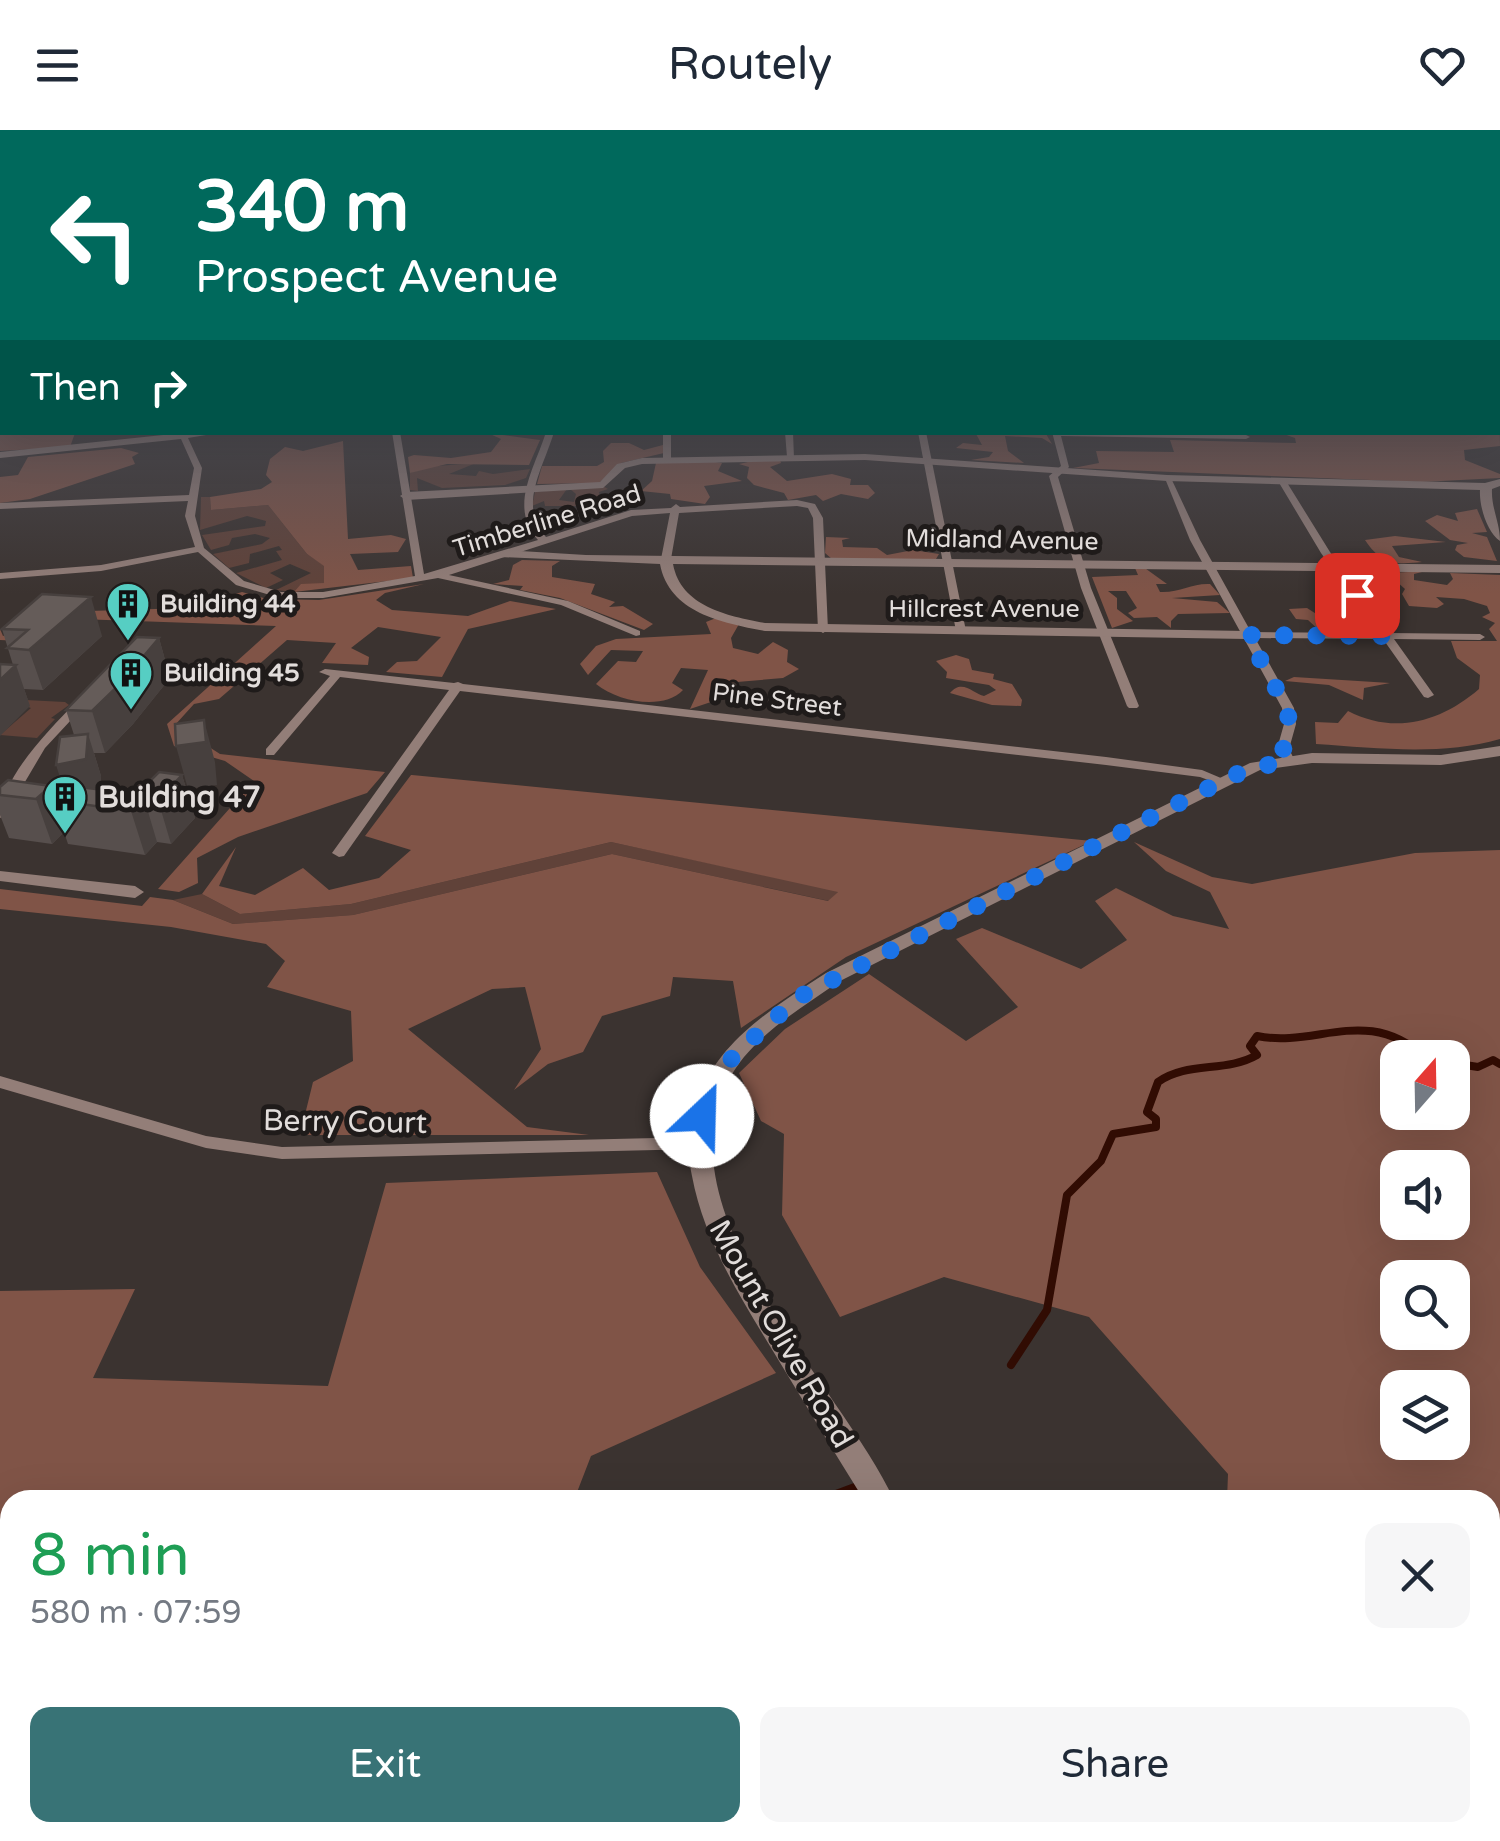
<!DOCTYPE html>
<html lang="en">
<head>
<meta charset="utf-8">
<style>
  body { margin:0; font-family:"Varela Round",sans-serif; background:#f6f6f7; color:#1f2937; height:100vh; display:flex; flex-direction:column; font-size:38px; white-space:nowrap }
  * { box-sizing:border-box; margin:0 }
  p { font-size:32px; color:#747a83 }
  .icon { flex:none; width:55px; height:55px; fill:none; stroke:currentColor; stroke-width:2; stroke-linecap:round; stroke-linejoin:round }
  .map { position:relative; flex:1; overflow:hidden }
  .side { position:absolute; left:0px; top:1360px; width:1500px; height:352px; display:flex; flex-direction:column; background:#fff; border-radius:30px 30px 0 0; box-shadow:0 10px 40px #0002 }
  .side>* { flex:none }
  .banner { position:absolute; left:0px; top:0px; width:1500px; height:305px; box-shadow:0 10px 40px #0002; background:#00695c; color:#fff; overflow:hidden }
  .needle { width:65px; rotate:20deg }
  .fabs { position:absolute; left:1380px; top:910px; display:grid; gap:20px }
  .fabs a { display:grid; place-items:center; width:90px; height:90px; border-radius:20px; background:#fff; box-shadow:0 10px 40px #0002; font-size:50px }
  .pin { position:absolute; display:grid; place-items:center; width:85px; height:85px; color:#fff; margin:-42px; border-radius:20px; box-shadow:0 5px 15px #0006 }
  .me { position:absolute; width:110px; margin:-55px; rotate:24deg; stroke-linejoin:round; filter:drop-shadow(0 0 8px #0008) }
  .turn { display:flex; align-items:center; gap:35px; height:210px; padding:0 30px; font-size:45px }
  .turn .icon { width:130px; height:130px; stroke-width:2.5 }
  .turn b { display:block; font-size:70px; line-height:85px }
  .then { display:flex; align-items:center; height:95px; padding:0 30px; background:#0003; gap:20px; font-size:38px }
  .round { display:grid; place-items:center; flex:none; width:105px; height:105px; border-radius:20px; background:#f6f6f7 }
  .summary { display:flex; align-items:center; justify-content:space-between; height:170px; padding:0 30px }
  h1 { font-size:60px; font-weight:600; line-height:75px; color:#1e9e55 }
  .action { display:flex; gap:20px; margin-top:auto; padding:20px 30px }
  .action a { flex:1; height:115px; border-radius:20px; background:#387376; color:#fff; font-size:40px; font-weight:600; line-height:115px; text-align:center }
  .action a+a { background:#f6f6f7; color:#1f2937 }
  header { display:flex; justify-content:space-between; align-items:center; height:130px; padding:0 30px; background:#fff; font-size:45px; font-weight:600 }
  .map>svg:first-child { display:block }
</style>
</head>
<body>
<header><svg class="icon" aria-label="menu" viewBox="0 0 24 24"><path d="M4 6h16M4 12h16M4 18h16"/></svg>Routely<svg class="icon" aria-label="heart" viewBox="0 0 24 24"><path d="M12 20l-8-8c-3-5 5-10 8-4 3-6 11-1 8 4z"/></svg></header>
<div class="map">
<svg width="1500" height="1711" viewBox="0 0 1500 1711">
  <rect width="100%" height="100%" fill="#3b3330"/>
  <path fill="#604239" d="M476,333L449,344L476,346L479,341L493,344L530,339L526,348L505,355L442,358L417,348L418,361L410,360V343L424,337Z
    M603,356L608,359L599,362L601,370L617,369L615,376H545L544,371L532,376L535,362L567,359L559,370L574,372L576,364L570,359Z
    M201,367H210L211,380L268,375L307,424L325,436V453L294,462L276,460L311,443L290,434L270,443L283,450L266,458L236,443L282,430L276,421L282,420L279,416L250,424L249,433L229,438L213,424L262,414L270,408L255,404L232,408L229,415L211,420L202,405L265,396L266,391L247,386L200,400Z
    M6,569L65,572L69,575L51,588L55,589L37,608L0,605L31,578Z
    M611,712L839,761L829,771L612,724L353,785L233,794L173,770L202,764L240,784L351,774Z"/>
  <path fill="#805447" fill-rule="evenodd" d="M1498,224L1500,316L1464,320L1465,330L1500,344V348L1421,352L1073,338L1099,333L1096,321L1174,322L1170,310L1296,313L1295,308L1281,303L1498,302Z
    M0,286L2,302L75,303L70,317L0,321Z
    M975,302L1046,304L1052,314L1042,308L1005,306L1008,321L1024,333L971,330L989,327L993,322L956,318L963,313L982,315Z
    M488,303L540,310L529,335L447,334L410,343L408,327L414,325L451,328L491,322L501,309Z
    M343,311L348,409L391,405L406,409L398,422L350,424L358,440L411,436L413,448L294,462L301,454L324,453V436L307,424L268,375L211,380L210,367L261,359L272,352L266,345L270,329L285,317L303,321Z
    M611,313H629L644,320L663,315L664,323L621,333L599,353L537,354L542,336H597L604,332L603,321Z
    M121,318L139,323L132,327L135,334L30,369L0,373V347L18,345L28,327Z
    M757,330H780L781,333L770,337L787,351L832,344L851,349L850,355H868L875,363L868,369L841,364L823,371L816,365L788,370L784,363L754,355L747,348L749,337L739,334Z
    M715,332L722,333L718,341L742,351L704,356L710,367L705,374L671,369L670,364L641,361L652,351L656,333Z
    M1477,379L1487,402L1472,403L1487,407L1497,431L1464,427L1455,420L1457,415L1468,413L1450,410L1425,391L1437,385L1458,391L1455,383Z
    M1395,406L1446,412L1392,416L1399,427L1422,432C1394,435 1381,434 1365,410Z
    M826,407L850,408L842,410L843,417L877,418L887,425L913,420L939,424L936,429H832L825,423Z
    M522,430L560,431L552,436V447L595,454L591,464L615,472L609,477L623,476L653,494L644,500L560,468L520,460L523,456L493,454L509,450L513,435Z
    M1142,436L1167,454H1156L1160,462C1180,463 1192,453 1210,454L1220,465L1172,468L1217,472L1230,483L1178,484L1171,491V498L1157,487L1134,488L1128,483L1137,478L1126,461H1108L1117,468V479L1133,491L1112,498L1092,447L1138,445L1135,438Z
    M1426,441L1414,444V450L1447,455L1453,449L1450,443L1500,445V609C1441,626 1377,618 1316,614L1315,592L1338,593L1348,581C1394,605 1441,592 1479,559L1480,545L1457,528L1451,511H1497L1489,499L1495,493L1482,487L1490,483L1487,476L1464,469L1436,467L1444,474L1437,478L1409,476L1402,464L1405,459L1396,451L1399,448L1353,445Z
    M424,454L385,463L376,470L392,480L468,486L510,471L556,479L468,499L442,547L386,542L397,532L417,531L441,507L378,497L351,518L369,527L368,535L322,533L336,513L287,510L219,569L194,574L175,595L220,624L385,642L367,663L238,707L197,728L198,753L179,762L158,759L254,651L225,631L174,616L167,594L276,496L78,489L22,511L0,510V499L3,506L56,482L188,478L242,462L267,469L319,470Z
    M1307,478L1321,487L1369,490L1378,501L1321,502L1308,490L1296,489L1289,479Z
    M716,488L739,494L731,508L733,518L758,524L773,512L788,520L787,532L799,539L783,548L713,554L710,565L717,570L690,579L708,540L681,538L672,553L683,560C664,580 620,573 596,554L618,531L636,532L643,521L611,520L588,545L580,534L596,516L616,509L711,504L706,492Z
    M956,525L969,529L972,540L994,544L993,549L1012,554L1022,570L1021,576L992,575L950,563C962,548 974,564 984,566L996,560L989,555L946,548L947,542L936,531Z
    M1294,547L1390,553L1364,558L1363,570L1329,555L1285,551Z
    M411,645H412L1092,711L846,827L741,898L733,851L673,847L670,866L602,886L583,922L548,934L514,960L541,919L525,857L492,859L408,899L527,997L589,1005H300L313,952L353,931L351,881L267,857L285,831L266,814L171,797L0,779V759L142,776L150,767L173,770L233,794L353,785L612,724L828,771L838,762L611,712L351,774L240,784L202,764L236,717L219,756L255,765L303,738L329,760L379,748L411,720L365,706Z
    M1134,712L1212,747L1252,754L1415,723L1500,720V1711H1195L1200,1702H1490V1370H1227L1228,1344L1089,1187L944,1147L840,1187L782,1085L784,1004L761,991L739,943L785,899L869,844L966,911L1018,877L956,809L982,798L1081,839L1127,810L1095,771L1116,758L1173,786L1229,799L1210,762L1166,741ZM1398,928H1452V982H1398ZM1398,1038H1452V1092H1398ZM1398,1148H1452V1202H1398ZM1398,1258H1452V1312H1398Z
    M657,1042L700,1137L776,1243L591,1326L574,1370H10V1702H1014L1019,1711H0V1161L135,1159L93,1248L328,1256L386,1053Z"/>
  <g fill="none" stroke-linecap="round" stroke-linejoin="round">
    <path stroke="#310c03" stroke-width="8" d="M1452,933L1478,937L1493,930L1500,934
      M1011,1235L1047,1180L1067,1065L1101,1031L1113,1004L1156,997V989L1147,982L1158,952C1187,931 1226,943 1257,925L1250,916L1257,906C1318,918 1367,874 1426,928"/>
    <path stroke="#310c03" stroke-width="10" d="M823,1370L855,1358
      M0,1634L10,1626"/>
    <path fill="#937e78" fill-rule="evenodd" d="M192,302H224L188,308L202,338L195,386L204,418L244,451L281,462H323L415,446L392,302H400L424,444L538,410C508,377 535,338 546,302H554C544,337 517,376 546,407L631,380L671,378L676,374L680,377L797,370L815,374L823,388L828,500L823,503L818,500L813,388L808,378L797,376L679,383L671,429L666,432L661,429L670,383L632,386L449,445L568,471L640,501V505L636,506L561,475L438,448L323,468H280L236,455L198,422L101,441L0,449V443L101,435L195,417L185,386L188,371L0,379V373L189,365L194,338L181,309L0,328V322Z
      M663,302H671V330L667,333L663,330Z
      M785,302H793L794,329L787,327Z
      M918,302H926L966,501L961,504L956,501Z
      M1052,302L1246,305L1250,307L1246,309L1061,306L1069,337L1058,347L1091,458L1139,576L1137,578H1129L1127,576L1081,458L1049,346L1061,336Z
      M1164,346L1171,348L1200,410L1251,502L1378,503L1321,423L1278,351L1282,348L1286,351L1330,422L1389,503L1480,504L1485,507L1480,510L1394,509L1434,565L1428,568L1424,567L1383,509L1255,508L1294,578L1296,594L1289,619L1294,629L1288,633L1284,632L1277,619L1284,594L1282,578L1190,410Z
      M147,534L196,535L202,538L196,541L143,539V535Z
      M325,539L454,553L458,552L463,554L1106,627L1202,640L1228,651L1222,655L1200,647L1106,635L460,561L344,726L339,727L332,723L449,560L340,547L274,625H266V619L330,546L319,542Z
      M79,572L85,575L45,618L6,684L0,688C0,649 49,600 75,573Z
      M0,946L206,1006L282,1017L698,1007L704,1009L706,1013L704,1017L698,1019L282,1029L206,1018L0,958Z"/>
    <path fill="#937e78" fill-rule="evenodd" d="M865,324L1167,345L1485,353L1500,349V356L1492,359C1491,378 1500,392 1500,411C1487,402 1479,376 1480,360L1167,351L865,330L642,334L625,338L603,358L406,370L400,366L406,362L600,352L617,334L642,328Z
      M505,420L586,425L1500,435V443L673,434C681,477 728,486 765,493L1247,501L1254,505L1247,509L765,501C723,493 669,483 660,434L500,427L499,424Z
      M1500,616V626L1441,635L1312,633L1260,640L840,851C807,874 770,896 744,927C635,1061 840,1252 894,1370H864C834,1322 805,1274 776,1226C742,1170 704,1111 692,1046C686,1019 691,989 700,963C722,908 779,874 826,843L1250,633L1312,623L1441,625Z
      M0,741L135,756L144,762L135,768L0,751Z
      M1066,1702H1102L1105,1711H1070Z"/>
    <path fill="#f2c6b9" fill-rule="evenodd" d="M0,259H2V267H0Z"/>
  </g>
  <path fill="#574f4d" d="M2,499L102,506L43,560L24,559L30,576L13,535Z
    M159,508L170,548L133,594L105,623H94L101,646V659L137,664L182,645L195,688L171,714L157,712L145,725L68,714L64,702L52,714L9,708L0,685V657L53,662L63,655L74,605L66,580Z"/>
  <path fill="#47403e" d="M91,467L102,506L43,560L29,520Z
    M159,508L170,548L133,594L105,623L92,581Z
    M16,535L30,576L0,606V550Z
    M204,590L215,632L217,655L188,659L176,616Z
    M88,604L101,646L100,672H68L56,635Z
    M182,645L195,688L171,714L158,670Z
    M51,656L56,670H52L64,702L52,714L36,669Z
    M144,668L157,712L145,725L131,681Z"/>
  <path fill="#655c59" stroke="#47403e" stroke-width="2.5" d="M42,464L91,467L29,520L7,518L28,500L2,499Z
    M137,507L159,508L121,553L92,581L66,580Z
    M0,534L16,535L0,550Z
    M204,590L206,612L176,616L175,594Z
    M88,604L86,629L56,635L60,607Z
    M159,642L182,645L158,670L144,668L131,681L52,670L54,654L137,664Z
    M8,650L51,656L36,669L0,665V657Z"/>
  <linearGradient id="sky" x2="0" y2="1"><stop stop-color="#201c1a"/><stop offset="0.48" stop-color="#4f5059"/><stop offset="1" stop-color="#4f5059" stop-opacity="0"/></linearGradient>
  <rect width="1500" height="464" fill="url(#sky)"/>
  <g fill="none" stroke-linecap="round" stroke-linejoin="round">
    <path stroke="#1a73e8" stroke-width="18" stroke-dasharray="0 32.4" d="M702,986L713,957L734,925L799,867L1234,645L1288,629L1283,621L1289,582L1247,505L1386,506L1357,465"/>
  </g>
  <defs>
    <symbol id="building-pin" viewBox="-11 -11 22 30"><path d="M0 17L-7.5 6A9.5 9.5 0 1 1 7.5 6Z" fill="#56cec3" stroke="#1f1b1a"/><path d="M-4-6H4V6H1V3H-1V6H-4ZM-2.5-4.3h1.7v1.8h-1.7ZM.8-4.3h1.7v1.8H.8ZM-2.5-1h1.7V.8h-1.7ZM.8-1h1.7V.8H.8Z" fill="#111"/></symbol>
  </defs>
  <g fill-rule="evenodd">
    <use href="#building-pin" x="103" y="449" width="50" height="68"/>
    <use href="#building-pin" x="106" y="518" width="50" height="68"/>
    <use href="#building-pin" x="40" y="642" width="50" height="68"/>
  </g>
  <g text-anchor="middle" dominant-baseline="central" stroke-width="10" stroke-linejoin="round" paint-order="stroke">
    <g font-size="25" fill="#e2dddb" stroke="#1f1b1a">
      <text transform="translate(547 391) rotate(-17)">Timberline Road</text>
      <text transform="translate(1002 410) rotate(1)">Midland Avenue</text>
      <text x="984" y="479">Hillcrest Avenue</text>
      <text transform="translate(777 570) rotate(7)">Pine Street</text>
    </g>
    <g font-size="25" font-weight="bold" fill="#e2dddb" stroke="#1f1b1a" text-anchor="start">
      <text x="160" y="474">Building 44</text>
      <text x="164" y="543">Building 45</text>
    </g>
    <g font-size="30" font-weight="bold" fill="#e2dddb" stroke="#1f1b1a" text-anchor="start">
      <text x="98" y="667">Building 47</text>
    </g>
    <g font-size="30" fill="#e2dddb" stroke="#1f1b1a">
      <text transform="translate(345 992) rotate(1)">Berry Court</text>
      <text transform="translate(781 1204) rotate(60)">Mount Olive Road</text>
    </g>
  </g>
</svg>
<div class="fabs">
<a><svg class="needle" viewBox="-14 -14 28 28"><path d="M0-13l5 13h-10z" fill="#e53935"/><path d="M0 13l5-13h-10z" fill="#747a83"/></svg></a>
<a><svg class="icon" aria-label="sound" viewBox="0 0 24 24"><path d="M4 9h4l5-4v14l-5-4H4zM17 9q2 3 0 6"/></svg></a>
<a><svg class="icon" aria-label="search" viewBox="0 0 24 24"><circle cx="10" cy="10" r="6"/><path d="M15 15l6 6"/></svg></a>
<a><svg class="icon" aria-label="layers" viewBox="0 0 24 24"><path d="M12 4l9 5-9 5-9-5zM3 14l9 5 9-5"/></svg></a>
</div>
<div class="pin" style="left:1357px;top:465px;background:#d93025"><svg class="icon" aria-label="arrive" viewBox="0 0 24 24"><path d="M6 21V4h12l-3 4 3 4H6"/></svg></div>
<svg class="me" style="left:702px;top:986px" viewBox="-20 -20 40 40"><circle r="19" fill="#fff"/><path d="M0-13L10 11 0 6-10 11z" fill="#1a73e8"/></svg>
<div class="banner">
<div class="turn"><svg class="icon" aria-label="left" viewBox="0 0 24 24"><path d="M17 20v-9H6M10 6l-5 5 5 5"/></svg><div><b>340 m</b>Prospect Avenue</div></div>
<div class="then">Then<svg class="icon" aria-label="right" viewBox="0 0 24 24"><path d="M7 20v-9h11M14 6l5 5-5 5"/></svg></div>
</div>
<section class="side">
<div class="summary"><div><h1>8 min</h1><p>580 m · 07:59</p></div><a class="round"><svg class="icon" aria-label="close" viewBox="0 0 24 24"><path d="M6 6l12 12M18 6L6 18"/></svg></a></div>
<div class="action"><a>Exit</a><a>Share</a></div>
</section>
</div>
</body>
</html>
